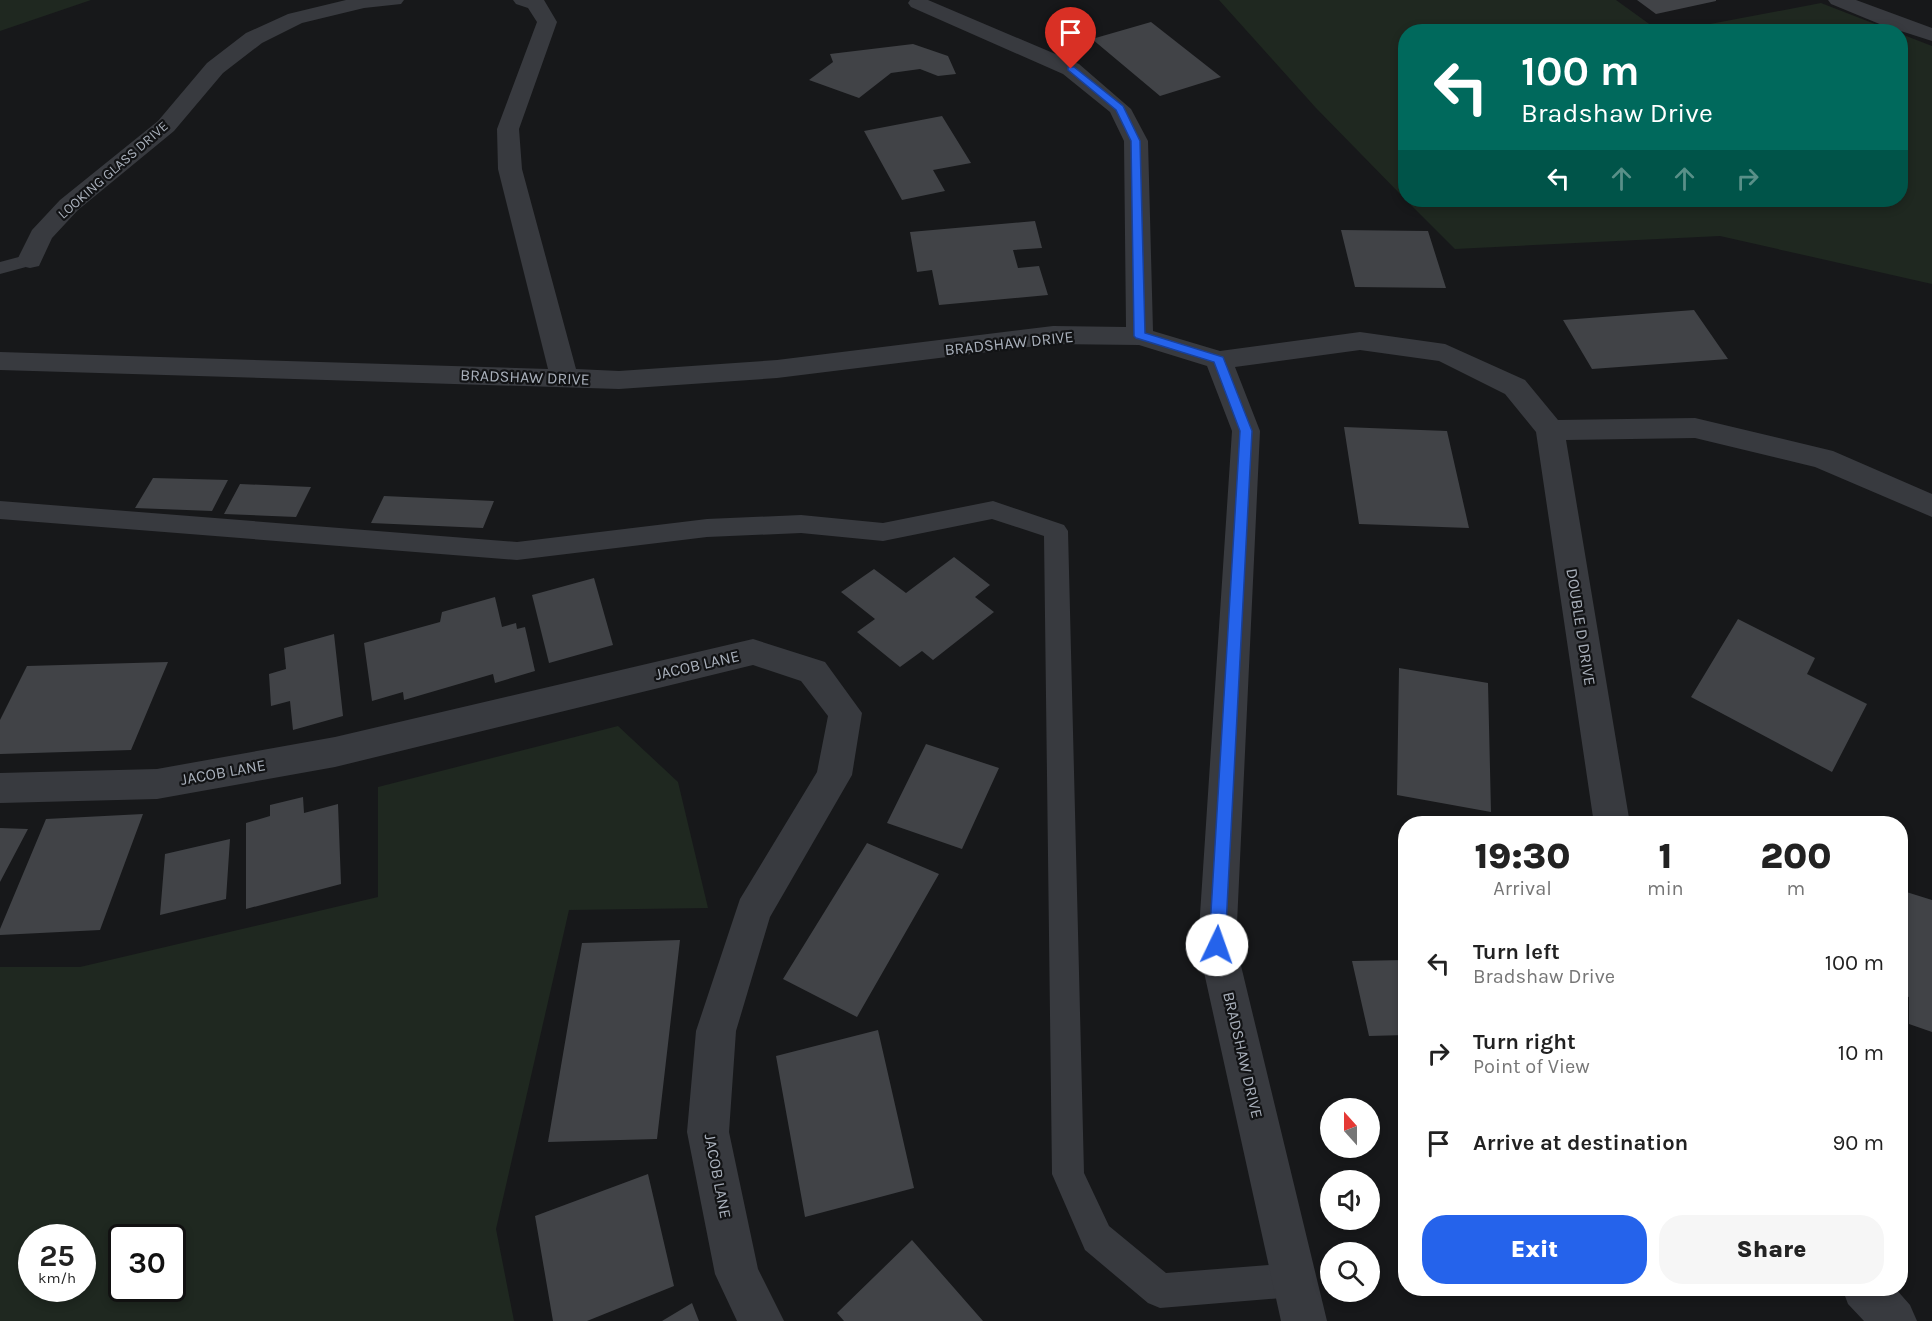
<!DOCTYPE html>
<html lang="en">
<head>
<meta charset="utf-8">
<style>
  body { margin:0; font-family:Karla,sans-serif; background:#f6f6f6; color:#222; height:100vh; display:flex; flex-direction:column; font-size:22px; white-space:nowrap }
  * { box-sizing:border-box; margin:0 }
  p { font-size:20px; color:#767676 }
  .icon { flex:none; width:33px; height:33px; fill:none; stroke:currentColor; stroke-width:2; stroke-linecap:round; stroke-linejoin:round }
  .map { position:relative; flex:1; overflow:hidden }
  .drawer { position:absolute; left:1398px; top:816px; width:510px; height:480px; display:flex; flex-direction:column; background:#fff; border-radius:24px; box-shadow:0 3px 9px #0003 }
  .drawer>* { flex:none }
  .guide { position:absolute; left:1398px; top:24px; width:510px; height:183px; border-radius:24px; box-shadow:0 3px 9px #0003; background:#00695c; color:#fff; overflow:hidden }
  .needle { width:39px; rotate:339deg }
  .buttons { position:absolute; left:1320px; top:1098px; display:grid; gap:12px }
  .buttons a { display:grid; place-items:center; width:60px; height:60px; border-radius:50%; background:#fff; box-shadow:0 3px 9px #0003; font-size:30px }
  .speed { position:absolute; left:18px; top:1224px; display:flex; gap:12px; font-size:30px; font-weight:700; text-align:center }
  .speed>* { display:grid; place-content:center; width:78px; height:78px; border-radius:50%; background:#fff; box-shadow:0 3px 9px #0003; line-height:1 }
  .speed small { font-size:15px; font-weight:400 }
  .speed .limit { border:3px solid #111; border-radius:9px; background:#fff; color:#111 }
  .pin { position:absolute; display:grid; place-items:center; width:51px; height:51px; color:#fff; margin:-62px -26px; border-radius:50% 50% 50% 0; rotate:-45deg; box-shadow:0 0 6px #0007 }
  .pin .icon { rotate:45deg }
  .me { position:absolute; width:66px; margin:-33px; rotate:3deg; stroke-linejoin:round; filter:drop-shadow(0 0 4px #0008) }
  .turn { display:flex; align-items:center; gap:21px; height:126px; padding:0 24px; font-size:27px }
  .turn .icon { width:78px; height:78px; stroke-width:2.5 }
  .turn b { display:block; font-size:42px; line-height:51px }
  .lanes { display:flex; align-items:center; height:57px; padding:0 24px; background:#0003; justify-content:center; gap:30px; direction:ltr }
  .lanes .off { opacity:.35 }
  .eta { display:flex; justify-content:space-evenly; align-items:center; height:102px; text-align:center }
  .eta b { font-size:36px; font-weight:800; line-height:42px }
  .primary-button { display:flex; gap:12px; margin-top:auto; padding:12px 24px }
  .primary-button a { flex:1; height:69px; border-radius:24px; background:#2563eb; color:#fff; font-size:24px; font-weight:800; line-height:69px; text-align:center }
  .primary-button a+a { background:#f6f6f6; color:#222 }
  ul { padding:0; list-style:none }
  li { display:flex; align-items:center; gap:18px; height:90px; padding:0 24px }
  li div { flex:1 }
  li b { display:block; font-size:22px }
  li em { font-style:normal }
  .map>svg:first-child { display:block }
</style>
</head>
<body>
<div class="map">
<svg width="1932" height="1321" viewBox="0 0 1932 1321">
  <rect width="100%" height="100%" fill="#17181a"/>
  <path fill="#1f2820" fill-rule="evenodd" d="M0,0H91L0,31Z
    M1219,0H1616L1659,31L1406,32L1405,199L1316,108Z
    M1821,3L1893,31H1673Z
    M1901,34L1932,46V284L1720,236L1455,249L1406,200H1900Z
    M618,726L678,782L708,908L569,910L496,1229L514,1321H0V967H80L378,897V787ZM32,1238H82V1288H32ZM122,1238H172V1288H122Z"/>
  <path fill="#414347" d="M1637,0H1716V1L1656,14Z
    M1151,22L1221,77L1160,96L1092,39Z
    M913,44L948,56L956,74L938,76L920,69L891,73L859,98L809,80L833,62L830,54Z
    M942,116L971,163L933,170L945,191L902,200L864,131Z
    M1035,221L1042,248L1013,250L1018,268L1039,266L1048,295L939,305L932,270L917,272L910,232Z
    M1341,230L1428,231L1446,288L1355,287Z
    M1694,310L1728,359L1592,369L1563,320Z
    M1344,427L1447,431L1469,528L1359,524Z
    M153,478L228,480L212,511L135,508Z
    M240,484L311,487L296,517L224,514Z
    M384,496L494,501L483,528L371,523Z
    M954,557L990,585L975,597L994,612L933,660L922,651L900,667L857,632L875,619L841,592L874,569L906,593Z
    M594,578L613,645L549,663L532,595Z
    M495,597L502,627L516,623L517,629L525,627L535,671L495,683L493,674L404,700L403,692L372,701L364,643L440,622L442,612Z
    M1738,619L1815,658L1807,674L1867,704L1832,772L1691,697Z
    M334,634L343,716L293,730L290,701L271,706L269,674L286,669L284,648Z
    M168,662L131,750L0,754V720L27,666Z
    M1399,668L1488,683L1491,812L1397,795Z
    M926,744L999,768L962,849L887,823Z
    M303,797L304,813L338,804L341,884L246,909V823L270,816V805Z
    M143,814L100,930L0,935V929L46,819Z
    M0,828L28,829L0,882Z
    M230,839L226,899L160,915L165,854Z
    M867,843L939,874L857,1017L783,979Z
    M1900,890L1932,900V1032L1909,1024V997L1900,995Z
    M680,940L657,1139L548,1142L582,943Z
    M1406,960V1035L1369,1036L1352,961Z
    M878,1030L914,1188L805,1217L776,1056Z
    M648,1174L674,1286L587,1321H553L535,1216Z
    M912,1240L983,1321H844L837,1313Z
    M692,1303L699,1321H662Z"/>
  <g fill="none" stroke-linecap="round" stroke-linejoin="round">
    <path fill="#383a3f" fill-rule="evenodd" d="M30,254L37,256L40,260L37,264L0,274V262Z
      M0,501L517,542L707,519L801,515L883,523L993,501L1064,525L1068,531L1084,1173L1109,1226L1166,1273L1295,1263L1307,1268L1312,1280L1307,1292L1295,1297L1160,1308L1148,1303L1085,1250L1052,1174L1044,536L992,519L883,541L801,533L707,537L517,560L0,519Z"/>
    <path fill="#383a3f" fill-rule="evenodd" d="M346,0H404L401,4L364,8L302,23L262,43L223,73L174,131L78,210L52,238L39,266L30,268L21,266L17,260L32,230L60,200L158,121L207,63L246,33L288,14Z
      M513,0H544L557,22L519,129L522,169L576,369L619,371L777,360L1053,326L1126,327L1124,141L1110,112L1063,74L911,7L908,3L910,0H928L1079,64L1131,109L1148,141L1153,331L1220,351L1360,332L1445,344L1525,380L1558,420L1695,418L1833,451L1932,494V517L1815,467L1695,438L1566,440L1630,824H1594L1536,432L1505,394L1439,361L1360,350L1235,367L1260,431L1236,945L1327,1321H1281L1198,945L1232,431L1207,366L1139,345L1053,344L777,378L619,389L0,370V352L548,369L498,169L497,129L537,22L528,8L516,4Z
      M1828,0H1856L1932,28V41L1882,25L1831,4Z
      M753,639L825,662L862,713L852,775L770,917L736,1031L729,1132L758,1269L784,1321H737L715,1274L687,1132L696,1031L740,899L817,772L828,716L801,681L753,665L335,767L157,799L0,803V773L157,769L335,737Z
      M1842,1288H1895L1910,1305L1917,1321H1864L1848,1304Z"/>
  </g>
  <path fill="#2563eb" stroke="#184099" stroke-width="1.5" d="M1068,67H1074L1123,106L1140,141L1145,333L1223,357L1252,431L1225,945L1223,950L1217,952L1212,950L1209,945L1240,431L1214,362L1136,338L1134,336L1131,141L1116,110L1068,70Z"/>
  <g text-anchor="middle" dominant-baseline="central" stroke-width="4.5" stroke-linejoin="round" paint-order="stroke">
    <g font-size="14" fill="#a9b0bb" stroke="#121315">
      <text transform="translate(113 170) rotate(-41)">LOOKING GLASS DRIVE</text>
    </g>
    <g font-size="16" fill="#a9b0bb" stroke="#121315">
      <text transform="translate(1009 343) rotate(-6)">BRADSHAW DRIVE</text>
      <text transform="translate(525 377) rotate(2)">BRADSHAW DRIVE</text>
      <text transform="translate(1581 627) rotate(81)">DOUBLE D DRIVE</text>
      <text transform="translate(697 665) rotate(-13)">JACOB LANE</text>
      <text transform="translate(223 772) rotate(-10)">JACOB LANE</text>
      <text transform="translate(1243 1055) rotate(77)">BRADSHAW DRIVE</text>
      <text transform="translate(718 1176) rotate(79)">JACOB LANE</text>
    </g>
  </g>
</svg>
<div class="buttons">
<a><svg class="needle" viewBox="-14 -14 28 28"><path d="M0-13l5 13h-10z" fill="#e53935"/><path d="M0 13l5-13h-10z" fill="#767676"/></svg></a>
<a><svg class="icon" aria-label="sound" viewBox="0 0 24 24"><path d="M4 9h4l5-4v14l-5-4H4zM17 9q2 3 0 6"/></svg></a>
<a><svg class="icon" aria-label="search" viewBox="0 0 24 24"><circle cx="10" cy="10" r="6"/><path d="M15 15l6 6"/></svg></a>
</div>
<div class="speed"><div>25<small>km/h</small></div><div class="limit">30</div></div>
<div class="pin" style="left:1071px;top:69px;background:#d93025"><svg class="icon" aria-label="arrive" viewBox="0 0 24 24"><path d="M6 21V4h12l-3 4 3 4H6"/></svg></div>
<svg class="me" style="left:1217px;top:945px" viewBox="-20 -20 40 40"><circle r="19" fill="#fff"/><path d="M0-13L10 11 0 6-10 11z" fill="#2563eb"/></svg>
<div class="guide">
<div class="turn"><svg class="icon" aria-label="left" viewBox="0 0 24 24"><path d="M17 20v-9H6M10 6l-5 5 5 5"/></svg><div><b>100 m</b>Bradshaw Drive</div></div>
<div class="lanes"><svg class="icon" aria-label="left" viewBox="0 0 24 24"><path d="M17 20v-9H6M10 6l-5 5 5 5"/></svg><svg class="icon off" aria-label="ahead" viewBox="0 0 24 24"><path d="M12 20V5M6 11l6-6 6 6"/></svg><svg class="icon off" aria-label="ahead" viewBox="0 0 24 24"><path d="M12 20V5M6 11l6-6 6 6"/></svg><svg class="icon off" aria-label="right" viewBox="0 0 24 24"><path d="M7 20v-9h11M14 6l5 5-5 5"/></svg></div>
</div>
<section class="drawer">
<div class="eta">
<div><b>19:30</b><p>Arrival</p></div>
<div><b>1</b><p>min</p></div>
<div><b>200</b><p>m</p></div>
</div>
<ul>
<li><svg class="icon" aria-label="left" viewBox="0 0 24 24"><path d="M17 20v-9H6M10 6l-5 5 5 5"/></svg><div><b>Turn left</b><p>Bradshaw Drive</p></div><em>100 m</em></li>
<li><svg class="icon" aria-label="right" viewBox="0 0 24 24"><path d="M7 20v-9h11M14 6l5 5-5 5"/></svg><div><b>Turn right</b><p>Point of View</p></div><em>10 m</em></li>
<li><svg class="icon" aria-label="arrive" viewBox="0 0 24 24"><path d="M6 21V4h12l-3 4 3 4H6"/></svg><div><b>Arrive at destination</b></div><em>90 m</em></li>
</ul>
<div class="primary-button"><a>Exit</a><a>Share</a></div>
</section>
</div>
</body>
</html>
